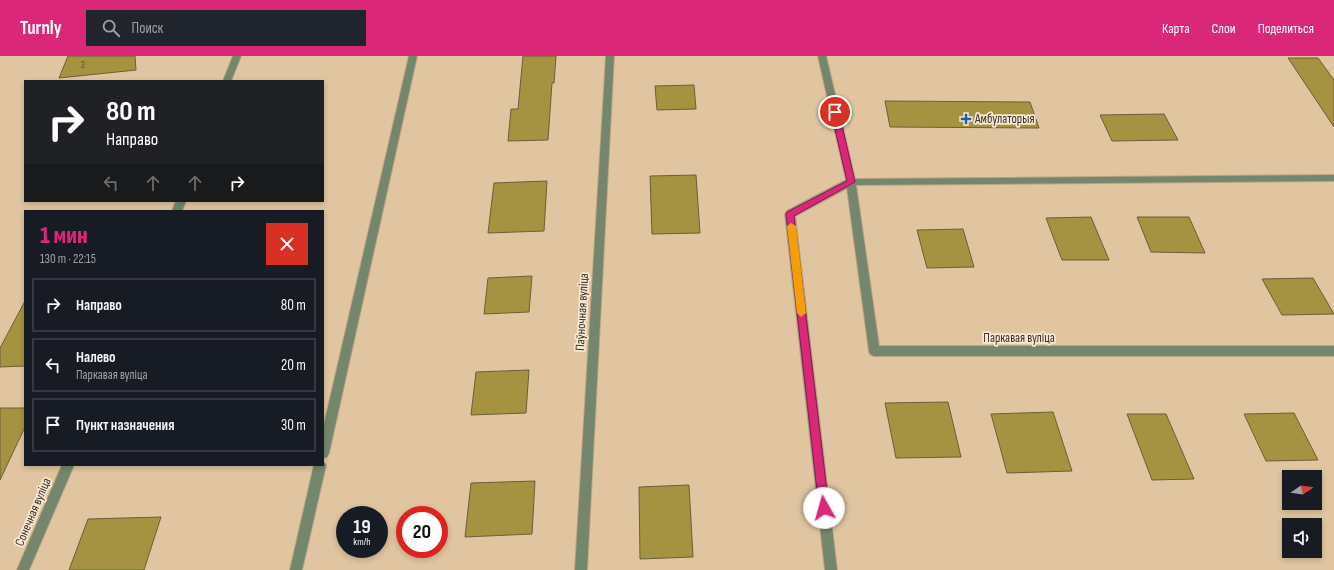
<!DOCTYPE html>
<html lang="ru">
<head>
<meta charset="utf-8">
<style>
  body { margin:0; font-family:"Sofia Sans Condensed",sans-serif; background:#20242c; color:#f1f3f6; height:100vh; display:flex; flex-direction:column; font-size:15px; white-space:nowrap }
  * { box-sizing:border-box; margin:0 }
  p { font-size:13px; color:#9ea1a6 }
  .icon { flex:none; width:22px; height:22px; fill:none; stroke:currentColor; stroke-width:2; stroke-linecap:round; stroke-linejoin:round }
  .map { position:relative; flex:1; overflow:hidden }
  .panel { position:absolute; left:24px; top:154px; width:300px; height:256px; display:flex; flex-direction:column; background:#171b24; border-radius:0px; box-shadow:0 2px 6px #0003 }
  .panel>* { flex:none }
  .banner { position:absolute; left:24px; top:24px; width:300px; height:122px; border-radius:0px; box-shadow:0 2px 6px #0003; background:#202124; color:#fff; overflow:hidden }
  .needle { width:26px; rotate:77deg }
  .controls { position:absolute; left:1282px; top:414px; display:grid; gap:8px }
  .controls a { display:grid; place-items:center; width:40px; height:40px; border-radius:0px; background:#171b24; box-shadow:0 2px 6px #0003; font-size:20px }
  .speed { position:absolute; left:336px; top:450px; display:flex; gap:8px; font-size:20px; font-weight:700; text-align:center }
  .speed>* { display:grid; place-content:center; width:52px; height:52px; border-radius:50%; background:#171b24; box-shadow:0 2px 6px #0003; line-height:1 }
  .speed small { font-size:10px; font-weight:400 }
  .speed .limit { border:6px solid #d22; background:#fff; color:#111 }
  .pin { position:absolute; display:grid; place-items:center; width:34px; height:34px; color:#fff; margin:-17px; border:2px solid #fff; border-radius:50%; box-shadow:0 1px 4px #0007 }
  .me { position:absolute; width:44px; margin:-22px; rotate:353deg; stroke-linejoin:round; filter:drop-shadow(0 0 3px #0008) }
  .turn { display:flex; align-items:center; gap:14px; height:84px; padding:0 16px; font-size:18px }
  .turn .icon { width:52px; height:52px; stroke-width:2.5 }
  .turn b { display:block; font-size:28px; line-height:34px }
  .lanes { display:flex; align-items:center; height:38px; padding:0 16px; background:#0003; justify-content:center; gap:20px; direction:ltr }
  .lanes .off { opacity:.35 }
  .round { display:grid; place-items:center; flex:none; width:42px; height:42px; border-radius:0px; background:#20242c }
  .head { display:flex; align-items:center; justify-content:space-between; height:68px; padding:0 16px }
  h1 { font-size:24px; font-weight:800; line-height:30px; color:#db2777 }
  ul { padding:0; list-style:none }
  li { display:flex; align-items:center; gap:12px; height:54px; margin:0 8px 6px; padding:0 8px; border:2px solid #363941; border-radius:0px }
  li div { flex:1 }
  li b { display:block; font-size:15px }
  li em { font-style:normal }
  header { display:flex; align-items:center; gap:24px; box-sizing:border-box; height:56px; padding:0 20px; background:#db2777; color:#fff }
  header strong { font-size:19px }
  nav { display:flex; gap:22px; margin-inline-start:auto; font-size:14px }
  .search { width:280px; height:36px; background:#20242c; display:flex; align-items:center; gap:10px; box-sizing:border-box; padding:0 14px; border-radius:0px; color:#9ea1a6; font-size:15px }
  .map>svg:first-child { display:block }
</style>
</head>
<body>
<header>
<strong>Turnly</strong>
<div class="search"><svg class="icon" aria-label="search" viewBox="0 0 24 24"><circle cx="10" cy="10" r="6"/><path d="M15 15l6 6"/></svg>Поиск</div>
<nav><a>Карта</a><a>Слои</a><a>Поделиться</a></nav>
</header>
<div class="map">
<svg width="1334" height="514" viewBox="0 0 1334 514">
  <rect width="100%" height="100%" fill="#e0c5a0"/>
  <path fill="#a69341" stroke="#695f38" d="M68,0H135L136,14L59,22Z
    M523,0H556L554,27H552L548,84L508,85L511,53H518Z
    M1288,2H1318L1334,24V71Z
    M694,29L696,53L657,54L655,30Z
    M885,45L1030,46L1039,72L890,71Z
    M1164,58L1178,84L1112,85L1100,59Z
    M696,119L700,177L652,178L650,120Z
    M547,125L544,175L488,177L494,127Z
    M1091,161L1109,204H1062L1046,162Z
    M1137,161H1189L1205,197L1151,196Z
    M963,173L974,211L927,212L917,174Z
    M532,220L529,256L484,258L488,222Z
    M1313,222L1334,258L1282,259L1262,223Z
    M25,245V310L0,311V292Z
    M529,314L526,357L471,359L476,316Z
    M948,346L961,401L896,402L885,347Z
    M0,352H25V371L0,424Z
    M1053,356L1072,415L1007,417L991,358Z
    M1294,357L1318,404L1266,405L1244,358Z
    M1127,358H1166L1194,423L1152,424Z
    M535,425L532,478L465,481L471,427Z
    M689,429L693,501L640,503L639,431Z
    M161,461L144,514H69L88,463Z"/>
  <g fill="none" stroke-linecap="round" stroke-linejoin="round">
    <defs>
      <path id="minor" d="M233,0H241L231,25H223Z
        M409,0H417L329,397L327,401L323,402V373Z
        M606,0H614L587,514H575Z
        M818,0H826L855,123L1334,119V125L856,129L879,290H1334V300H874L870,298L869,295L847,132L795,160L837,514H825L785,158L787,155L846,124Z
        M176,145H186L182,155H172Z
        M323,405L326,409L302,514H290L314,409H323Z
        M62,409H74L29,514H17Z"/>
    </defs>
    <use href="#minor" stroke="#bca484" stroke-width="2"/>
    <use href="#minor" fill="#74876c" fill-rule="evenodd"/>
  </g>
  <path fill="#db2777" stroke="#8e194d" d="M835,53L839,56L855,126L794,160L829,452L828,456L824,457L820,456L819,452L786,158L787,156L847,125L831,56Z"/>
  <path fill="#f59e0b" d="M791,167L796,170L806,257L801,261L797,257L787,170Z"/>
  <path fill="#1e5fb0" stroke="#f6e8d5" stroke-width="1.5" d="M964 57h4v4h4v4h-4v4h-4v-4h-4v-4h4z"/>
  <g text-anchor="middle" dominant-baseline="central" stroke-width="3.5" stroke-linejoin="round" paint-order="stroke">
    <g font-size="9" fill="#564a2a">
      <text x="83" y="9">3</text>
    </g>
    <g font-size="13" fill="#3c3122" stroke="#f6e8d5" text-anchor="start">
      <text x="975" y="63">Амбулаторыя</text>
    </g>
    <g font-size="13" fill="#3c3122" stroke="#f6e8d5">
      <text transform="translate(582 256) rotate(-87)">Паўночная вуліца</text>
      <text x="1019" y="282">Паркавая вуліца</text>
      <text transform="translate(33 456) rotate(-67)">Сонечная вуліца</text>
    </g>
  </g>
</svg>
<div class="controls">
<a><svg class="needle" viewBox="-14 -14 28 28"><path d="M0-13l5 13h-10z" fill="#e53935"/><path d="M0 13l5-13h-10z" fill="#9ea1a6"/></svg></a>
<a><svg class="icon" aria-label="sound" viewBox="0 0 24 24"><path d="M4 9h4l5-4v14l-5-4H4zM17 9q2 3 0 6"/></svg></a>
</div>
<div class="speed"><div>19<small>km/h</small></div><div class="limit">20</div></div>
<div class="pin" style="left:835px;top:56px;background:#d93025"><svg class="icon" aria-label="arrive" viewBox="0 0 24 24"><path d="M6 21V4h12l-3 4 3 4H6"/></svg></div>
<svg class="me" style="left:824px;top:452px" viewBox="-20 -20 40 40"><circle r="19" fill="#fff"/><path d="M0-13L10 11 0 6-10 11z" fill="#db2777"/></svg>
<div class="banner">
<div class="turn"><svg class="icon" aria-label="right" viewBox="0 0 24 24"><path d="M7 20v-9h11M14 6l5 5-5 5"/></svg><div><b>80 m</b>Направо</div></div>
<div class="lanes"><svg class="icon off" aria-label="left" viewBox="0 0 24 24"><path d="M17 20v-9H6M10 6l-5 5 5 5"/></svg><svg class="icon off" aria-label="ahead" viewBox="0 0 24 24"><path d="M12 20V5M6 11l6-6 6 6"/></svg><svg class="icon off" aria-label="ahead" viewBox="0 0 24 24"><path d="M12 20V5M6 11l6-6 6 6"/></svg><svg class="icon" aria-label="right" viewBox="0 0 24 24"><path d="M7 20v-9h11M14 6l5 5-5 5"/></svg></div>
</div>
<section class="panel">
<div class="head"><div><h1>1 мин</h1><p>130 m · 22:15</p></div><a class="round" style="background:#d93025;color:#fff"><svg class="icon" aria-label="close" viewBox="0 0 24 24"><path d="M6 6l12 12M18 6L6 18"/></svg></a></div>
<ul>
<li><svg class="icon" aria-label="right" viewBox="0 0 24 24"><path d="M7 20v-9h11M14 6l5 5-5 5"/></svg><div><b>Направо</b></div><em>80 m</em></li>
<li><svg class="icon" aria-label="left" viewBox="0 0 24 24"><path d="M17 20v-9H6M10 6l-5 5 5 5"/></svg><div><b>Налево</b><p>Паркавая вуліца</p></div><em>20 m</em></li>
<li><svg class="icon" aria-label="arrive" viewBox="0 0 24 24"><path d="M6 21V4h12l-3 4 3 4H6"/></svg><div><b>Пункт назначения</b></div><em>30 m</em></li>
</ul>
</section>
</div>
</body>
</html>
